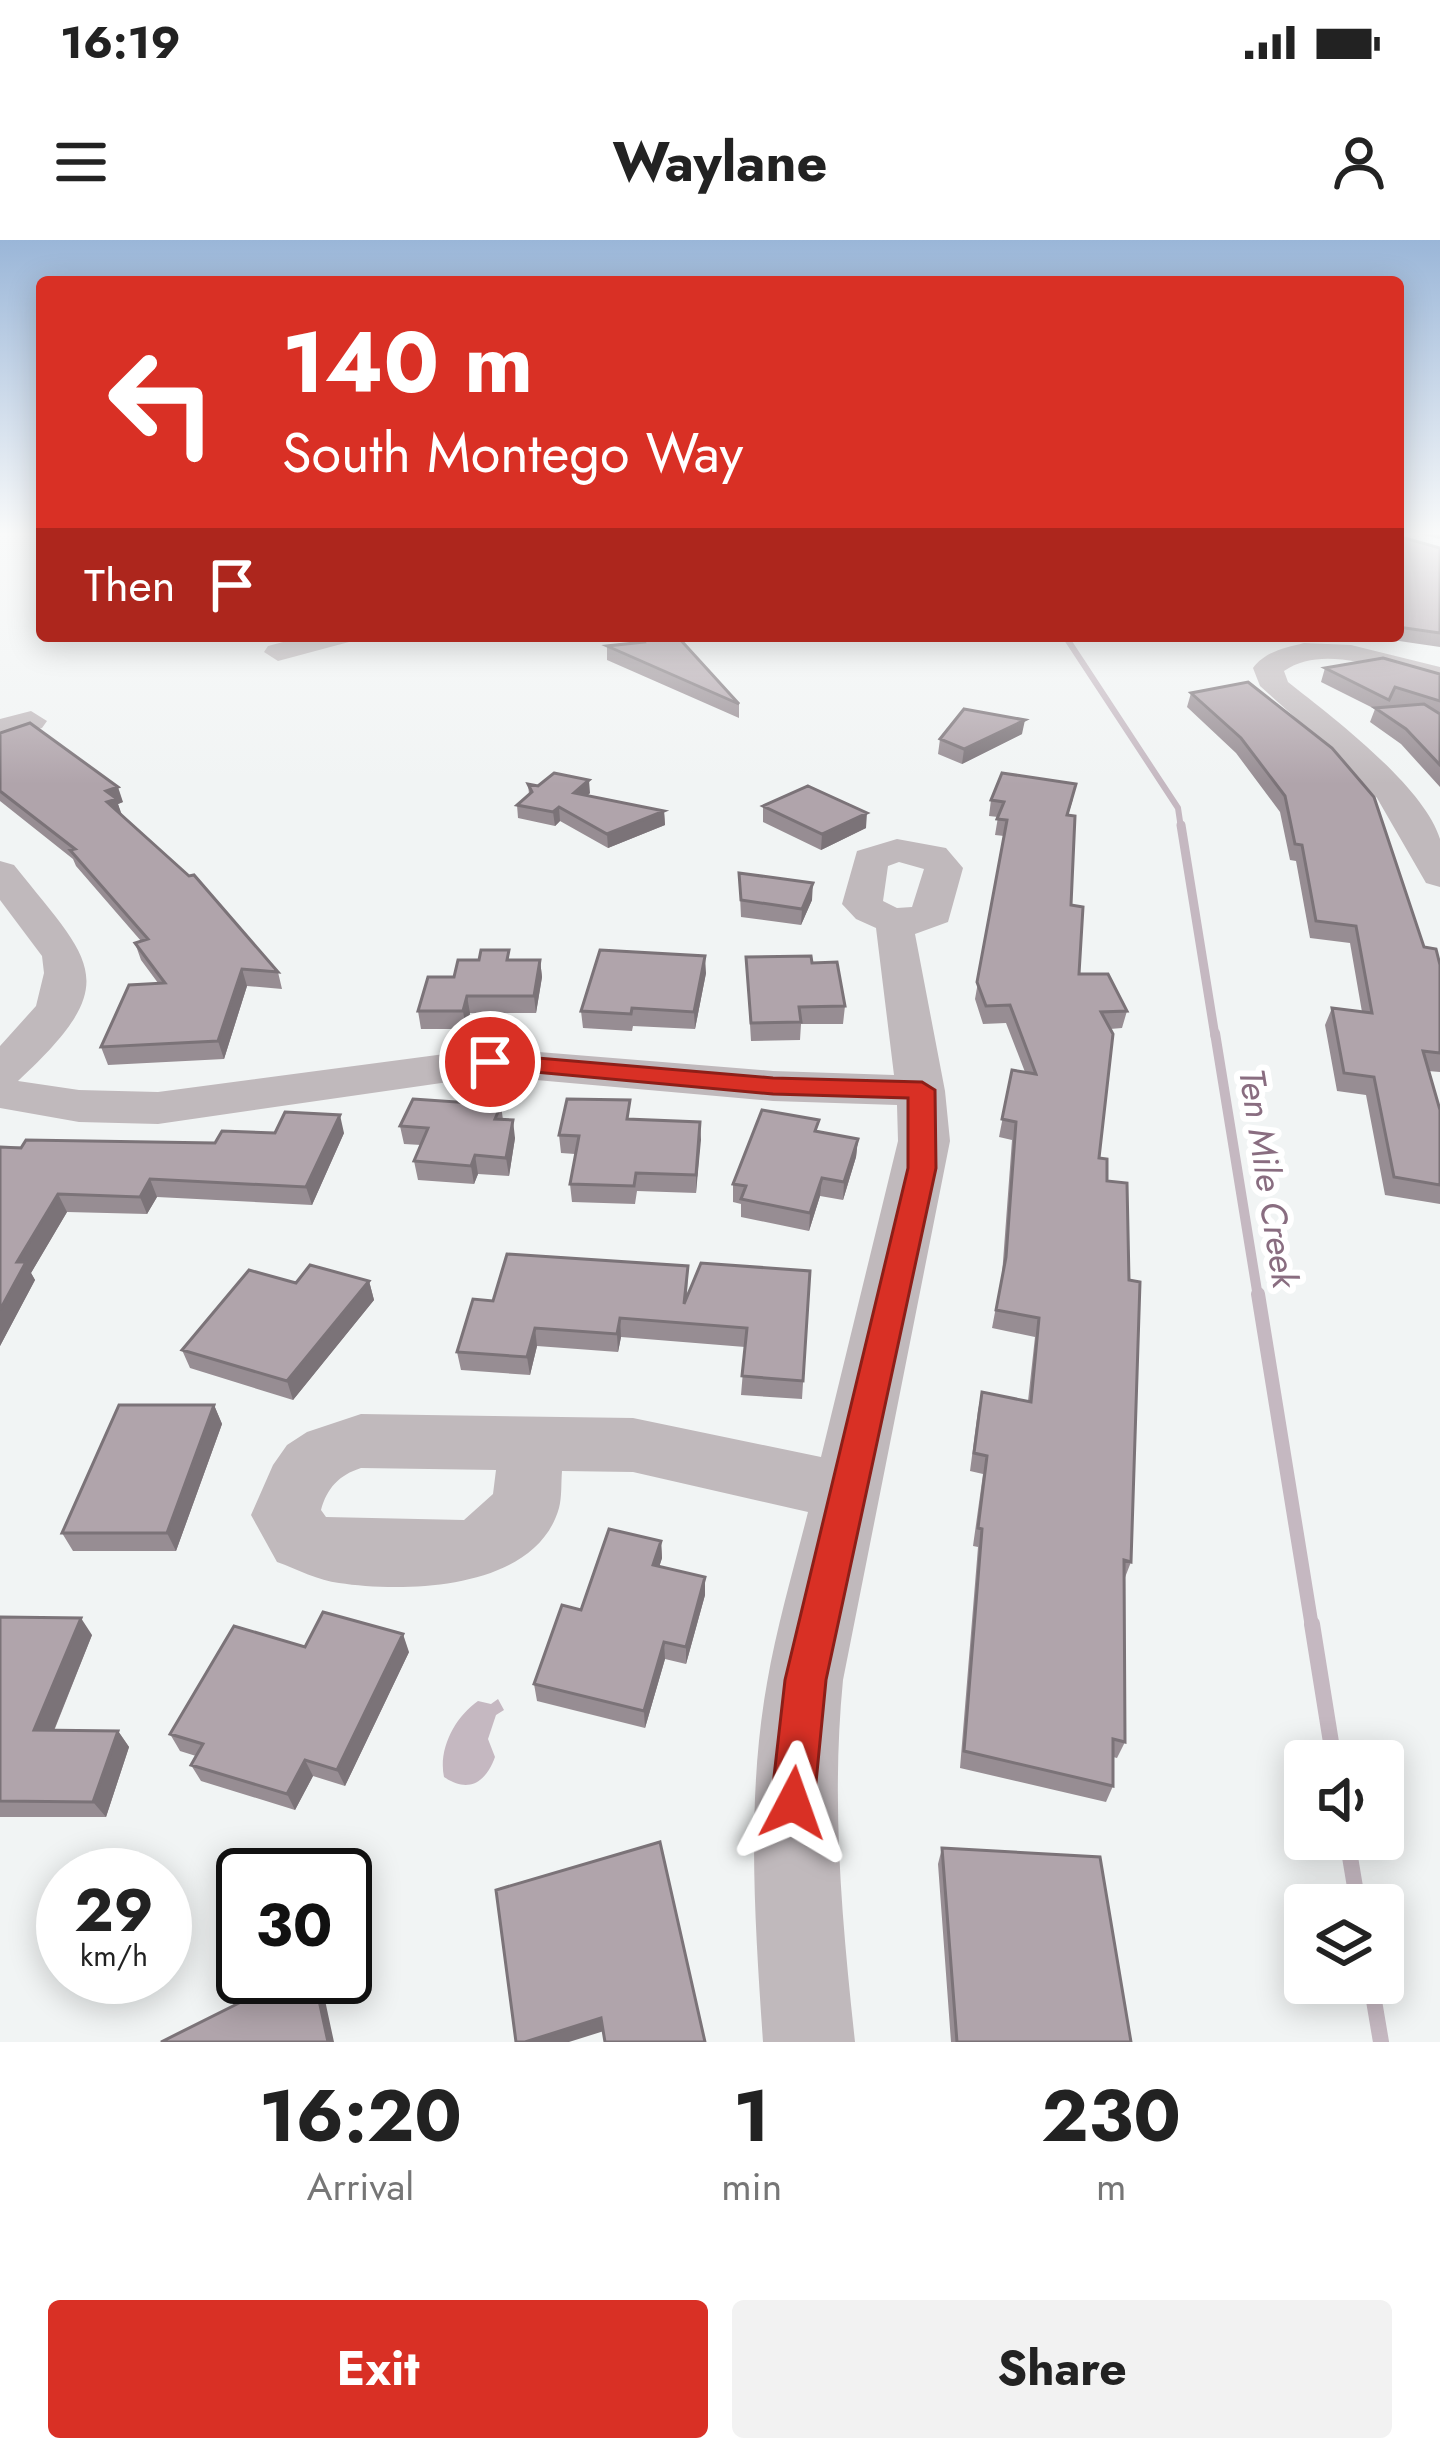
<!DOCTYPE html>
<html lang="en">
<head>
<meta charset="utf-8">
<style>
  body { margin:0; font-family:Jost,sans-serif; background:#f2f2f2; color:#222; height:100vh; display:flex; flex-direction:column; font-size:45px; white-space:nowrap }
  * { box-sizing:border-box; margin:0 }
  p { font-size:39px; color:#767676 }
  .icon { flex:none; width:66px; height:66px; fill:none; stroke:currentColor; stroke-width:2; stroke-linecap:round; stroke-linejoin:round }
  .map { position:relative; height:1802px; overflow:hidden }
  .details { display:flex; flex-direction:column; background:#fff; flex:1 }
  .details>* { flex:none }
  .banner { position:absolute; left:36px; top:36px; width:1368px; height:366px; border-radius:12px; box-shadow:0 6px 30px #0003; background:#d93025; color:#fff; overflow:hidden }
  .controls { position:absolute; left:1284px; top:1500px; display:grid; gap:24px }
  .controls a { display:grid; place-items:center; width:120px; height:120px; border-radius:12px; background:#fff; box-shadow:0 6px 30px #0003; font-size:60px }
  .speed { position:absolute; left:36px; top:1608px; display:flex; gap:24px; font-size:60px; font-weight:700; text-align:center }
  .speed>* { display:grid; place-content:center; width:156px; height:156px; border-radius:50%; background:#fff; box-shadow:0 6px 30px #0003; line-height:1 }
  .speed small { font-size:30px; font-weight:400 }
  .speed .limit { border:6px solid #111; border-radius:18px; background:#fff; color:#111 }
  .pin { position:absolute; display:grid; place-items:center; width:102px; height:102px; color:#fff; margin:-51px; border:6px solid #fff; border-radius:50%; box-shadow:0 3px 12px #0007 }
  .me { position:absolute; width:132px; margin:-66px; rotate:4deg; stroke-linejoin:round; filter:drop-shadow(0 0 9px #0008) }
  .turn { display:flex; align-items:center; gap:42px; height:252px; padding:0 48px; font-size:54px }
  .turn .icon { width:156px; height:156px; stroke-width:2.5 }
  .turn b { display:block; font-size:84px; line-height:102px }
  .then { display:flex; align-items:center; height:114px; padding:0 48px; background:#0003; gap:24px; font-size:45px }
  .eta { display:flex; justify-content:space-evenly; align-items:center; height:204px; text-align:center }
  .eta b { font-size:72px; font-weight:700; line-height:84px }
  .cta { display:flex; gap:24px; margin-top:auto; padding:24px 48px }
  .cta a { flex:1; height:138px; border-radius:12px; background:#d93025; color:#fff; font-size:48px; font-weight:700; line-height:138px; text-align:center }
  .cta a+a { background:#f2f2f2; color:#222 }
  .status { display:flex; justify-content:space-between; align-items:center; height:84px; padding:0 60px; background:#fff; direction:ltr }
  .status svg { height:33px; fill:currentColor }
  header { display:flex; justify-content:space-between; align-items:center; height:156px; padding:0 48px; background:#fff; font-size:54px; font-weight:700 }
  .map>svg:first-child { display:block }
</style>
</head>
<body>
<div class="status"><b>16:19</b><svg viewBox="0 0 49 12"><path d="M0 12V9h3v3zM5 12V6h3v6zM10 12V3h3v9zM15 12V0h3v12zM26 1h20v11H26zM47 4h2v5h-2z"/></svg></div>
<header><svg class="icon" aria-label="menu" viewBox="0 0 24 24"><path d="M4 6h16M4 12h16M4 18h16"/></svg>Waylane<svg class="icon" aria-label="person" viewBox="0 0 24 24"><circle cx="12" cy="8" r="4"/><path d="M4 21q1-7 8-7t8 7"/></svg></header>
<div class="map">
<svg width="1440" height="1802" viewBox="0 0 1440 1802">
  <rect width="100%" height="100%" fill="#f1f4f4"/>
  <path fill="#c5b8c1" d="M498,1459L504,1470L496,1475L488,1499L495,1517C486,1542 469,1554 444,1537C438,1509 455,1477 478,1461L491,1464Z"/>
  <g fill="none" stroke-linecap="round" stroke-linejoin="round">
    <path stroke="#c5b8c1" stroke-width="6" d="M1065,396L1178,568L1181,588"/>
    <path stroke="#c5b8c1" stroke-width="9" d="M1181,585L1215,796"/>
    <path stroke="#c5b8c1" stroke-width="10" d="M1215,793L1258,1057"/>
    <path stroke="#c5b8c1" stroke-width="14" d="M1258,1054L1312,1387"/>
    <path stroke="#c5b8c1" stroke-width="16" d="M1312,1384L1334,1521
      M1347,1599L1358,1665
      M1371,1743L1381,1802"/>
    <path fill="#c0b9bc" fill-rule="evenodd" d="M306,396H353L349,402L278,421L264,412L268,406Z
      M1304,403L1351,405L1440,427V445C1395,434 1327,401 1284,431L1288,442C1331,476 1424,546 1440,599C1440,612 1440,633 1440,647L1426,643L1377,558L1338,516L1260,446L1253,428C1266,411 1285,408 1304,403Z
      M31,471L47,481L42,488L0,499V479Z
      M897,599L946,608L963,628L948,682L915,694L945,851L950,901L843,1440C831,1562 842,1681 855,1802H763C755,1683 746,1561 767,1443C777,1385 794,1328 808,1272L633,1232L562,1231C561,1243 562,1257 559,1268C536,1350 406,1353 339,1343C319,1341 297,1329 277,1322L251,1275L273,1225L287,1205L307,1192L361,1174L633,1178L821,1217L898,901L897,865L773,861L490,836L158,884L79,882L0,868V806L36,766L44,733L42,716L0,660V621L14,625C92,723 126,741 18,841L79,850L158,852L490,808L773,831L894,835L876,688L856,679L842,664L857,611ZM899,622L924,629L912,667L897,668L883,661L888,626ZM361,1228L496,1230L493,1254L464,1280L326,1277L321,1270C327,1248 339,1235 361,1228Z"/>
  </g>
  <path fill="#978d93" d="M1409,292H1440V299Z
    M1398,296L1440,308V407L1365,396H1398Z
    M641,398L739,464V478L607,420V406L642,402Z
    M1325,428L1440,434V547L1401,504L1370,482L1375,469L1321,442Z
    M1248,442L1424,707L1440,725V832L1428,831L1440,870V964L1385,955L1366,855L1337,851L1325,785L1332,768L1362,772L1350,703L1310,698L1296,621L1290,620L1280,572L1236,513L1187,467L1191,453Z
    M0,493L123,562L118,564L121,575L278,732L282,749L247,746L224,819L108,825L101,807L158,743L141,720L135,703L141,701L76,626L73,619L0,561Z
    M1022,494L962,524L938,514L940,499Z
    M528,544L590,553L587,556L664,571L665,585L608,608L560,581L555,586L518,578L517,565L529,554Z
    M1073,559L1068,575L1071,665L1079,734L1127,771L1122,788L1110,789L1099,918L1107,941L1131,1322L1124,1340L1125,1502L1117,1518L1113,1517V1546L1106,1562L960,1528L978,1307L973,1306L983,1234L970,1231L978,1170L982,1152L1028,1161L1035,1097L992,1088L1002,1035L1012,900L999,897L1012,830L1025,832L1006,783L983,784L975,759L1004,596L995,595L998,577L989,576L991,560Z
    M763,566L866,588L821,610L763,582Z
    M739,633L812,660L801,685L741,677Z
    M746,717L812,723L845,766L843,784H801L800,800L751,801Z
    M510,720H540L542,737L536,773H470L466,789H421L418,771L454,737Z
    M706,733L695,789L633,786L632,791L583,788L581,771Z
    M501,865L503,880L515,898L509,936L478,934L474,944L418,940L414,921L421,905L404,904L400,886Z
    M631,879L700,882L696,953L637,951L635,964L572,962L570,944L575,914L561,913L559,895Z
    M818,892L858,899L856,917L843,960L820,956L809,991L741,977V964L733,962V944Z
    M275,893H344L312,965L157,957L147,974L67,972L31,1033L35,1040L0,1106V907L215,903Z
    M688,1026L687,1057L810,1031L802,1159L741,1155L745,1107L621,1097L618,1112L537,1106L530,1135L461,1130L457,1112L493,1061Z
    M369,1041L374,1060L293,1160L190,1128L182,1110Z
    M214,1165L222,1184L176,1311H73L62,1293Z
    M661,1301L662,1318L659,1327L705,1337V1355L686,1424L665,1419L645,1488L537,1461L534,1444L581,1370Z
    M0,1377L92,1395L54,1491H118L129,1507L106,1577H0Z
    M305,1407L409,1412L345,1546L313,1536L295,1570L201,1541L191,1525L196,1516L180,1511L170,1494Z
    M942,1608L1131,1802H951L938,1624Z"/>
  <path fill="#7b7378" d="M1025,480L1022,494L962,524L964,509Z
    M589,540L590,553L575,567L574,553Z
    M118,547L123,562L118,564L122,575L112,578L106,551Z
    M559,567L560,581L555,586L553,572Z
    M664,571L665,585L608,608L607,594Z
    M867,573L866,588L821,610L822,594Z
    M813,643L812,660L801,685L802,669Z
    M705,716L706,733L695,789L694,772Z
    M540,720L542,737L536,773L534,756Z
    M242,729L247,746L224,819L218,801Z
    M467,756L470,773L466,789L463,771Z
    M340,875L344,893L312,965L306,947Z
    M513,880L515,898L509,936L506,918Z
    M700,882L701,900L696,953V935Z
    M858,899L856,917L843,960L844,942Z
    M475,915L478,934L474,944L471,926Z
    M822,938L820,956L809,991L810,973Z
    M150,939L157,957L147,974L140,957Z
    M58,954L67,972L31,1033L35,1040L0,1106V1070L17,1022Z
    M369,1041L374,1060L293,1160L287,1141Z
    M620,1078L621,1097L618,1112L617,1094Z
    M535,1088L537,1106L530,1135L527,1117Z
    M214,1165L222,1184L176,1311L167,1293Z
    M661,1301L662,1318L654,1343L653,1325Z
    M705,1337V1355L686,1424V1407Z
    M81,1378L92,1395L47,1507L34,1490Z
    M403,1394L409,1412L345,1546L337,1530Z
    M664,1402L665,1419L645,1488L644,1471Z
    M118,1491L129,1507L106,1577L93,1562Z
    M305,1520L313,1536L295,1570L287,1554Z
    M314,1737H320L334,1802H328Z
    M601,1778L604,1791L569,1802H525Z"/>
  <path fill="#b0a4ab" stroke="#7b7378" stroke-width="3" d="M1398,296L1440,308V393L1398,387Z
    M661,396H677L739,464L607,406L644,402L641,398Z
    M1383,418L1440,434V461L1395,447L1389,460L1325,428Z
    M1248,442L1332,508L1374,557L1424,707L1436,709L1440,725V813L1423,811L1440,870V945L1394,937L1374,837L1344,833L1332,768L1372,773L1356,686L1316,681L1302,605L1295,604L1285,556L1241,498L1191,453Z
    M1424,464L1440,474V525L1406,489L1375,468Z
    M964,469L1025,480L964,509L940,499Z
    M30,483L118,547L106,551L117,559L107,562L189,636L194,635L278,732L242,729L218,801L101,807L129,745L165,743L135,703L148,699L70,610L75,609L0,551V493Z
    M554,533L589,540L574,553L664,571L607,594L559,567L553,572L517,565L532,552L528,544L538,546Z
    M1002,533L1076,544L1067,575L1075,576L1071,665L1083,667L1079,734H1108L1127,771L1101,772L1113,794L1099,918L1107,919V941L1127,943L1129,1040L1140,1042L1131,1322L1124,1320L1125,1502L1113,1499V1546L964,1511L982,1289L978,1288L987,1216L974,1213L982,1152L1031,1162L1039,1078L996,1070L1006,1017L1016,882L1002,879L1012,830L1036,834L1010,765L986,766L977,742L1007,580L997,579L1004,562L991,560Z
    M808,546L867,573L822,594L763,566Z
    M739,633L813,643L802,669L741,660Z
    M481,710H509L507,720H540L534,756H467L463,771H418L428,737H454L458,720H479Z
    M600,710L705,716L694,772L632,768L631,774L581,771Z
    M811,716L812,723L837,722L845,766L799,767L801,782L751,783L746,717Z
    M413,859L501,865L495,879L513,880L506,918L475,915L471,926L414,921L428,888L400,886Z
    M567,859L630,860L627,879L700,882L696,935L636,933L634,946L570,944L579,896L559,895Z
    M762,870L819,880L815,891L858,899L844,942L822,938L810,973L741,959L746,946L733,944Z
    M285,872L340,875L306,947L150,939L140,957L58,954L17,1022H26L0,1070V907L21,908L26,900L215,903L222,891L275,893Z
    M507,1014L688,1026L684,1064L701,1023L810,1031L803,1141L742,1136L747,1088L620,1078L617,1094L535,1088L527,1117L457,1112L473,1059L493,1061Z
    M310,1025L369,1041L287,1141L182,1110L249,1030L296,1043Z
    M119,1165H214L167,1293H62Z
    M609,1289L661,1301L653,1325L705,1337L686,1407L664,1402L644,1471L534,1444L562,1365L581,1370Z
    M323,1372L403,1394L337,1530L305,1520L287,1554L191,1525L203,1504L170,1494L234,1386L305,1407Z
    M0,1377L81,1378L34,1490L118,1491L93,1562L0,1561Z
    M660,1602L705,1802H605L601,1778L525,1802H516L496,1650Z
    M942,1608L1100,1617L1131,1802H957Z
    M248,1737H314L328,1802H161L251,1757Z"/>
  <linearGradient id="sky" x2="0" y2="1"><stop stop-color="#9ab6d8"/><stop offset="0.54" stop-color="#f9fafa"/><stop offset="1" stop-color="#f9fafa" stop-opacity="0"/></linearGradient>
  <rect width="1440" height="544" fill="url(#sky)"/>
  <path fill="#d93025" stroke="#8d1f18" stroke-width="3" d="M490,814L773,838L922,842L935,850L936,928L826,1440L814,1563L808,1578L793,1585L777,1578L771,1563L785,1440L908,928V858L773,854L481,827L478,822Z"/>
  <g text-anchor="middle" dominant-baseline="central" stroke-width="12" stroke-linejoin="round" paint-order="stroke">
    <g font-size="36" font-style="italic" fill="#896d80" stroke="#fff">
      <text transform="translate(1269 938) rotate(81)">Ten Mile Creek</text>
    </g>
  </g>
</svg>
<div class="controls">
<a><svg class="icon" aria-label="sound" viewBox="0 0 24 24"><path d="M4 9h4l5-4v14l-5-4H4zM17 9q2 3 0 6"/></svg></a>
<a><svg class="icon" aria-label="layers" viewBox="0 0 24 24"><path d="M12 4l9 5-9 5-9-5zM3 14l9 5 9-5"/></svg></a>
</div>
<div class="speed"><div>29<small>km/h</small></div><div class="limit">30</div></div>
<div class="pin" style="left:490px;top:822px;background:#d93025"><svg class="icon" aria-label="arrive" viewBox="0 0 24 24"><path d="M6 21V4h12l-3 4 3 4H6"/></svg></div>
<svg class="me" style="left:793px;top:1563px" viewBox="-20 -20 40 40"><path d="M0-17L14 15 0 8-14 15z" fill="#d93025" stroke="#fff" stroke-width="4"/></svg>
<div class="banner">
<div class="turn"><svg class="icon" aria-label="left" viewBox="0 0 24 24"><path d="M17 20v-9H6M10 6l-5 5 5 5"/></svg><div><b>140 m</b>South Montego Way</div></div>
<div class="then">Then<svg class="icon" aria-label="arrive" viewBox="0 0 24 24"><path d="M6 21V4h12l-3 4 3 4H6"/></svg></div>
</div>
</div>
<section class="details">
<div class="eta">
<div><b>16:20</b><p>Arrival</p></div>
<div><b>1</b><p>min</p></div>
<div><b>230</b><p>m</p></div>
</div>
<div class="cta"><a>Exit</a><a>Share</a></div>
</section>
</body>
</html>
